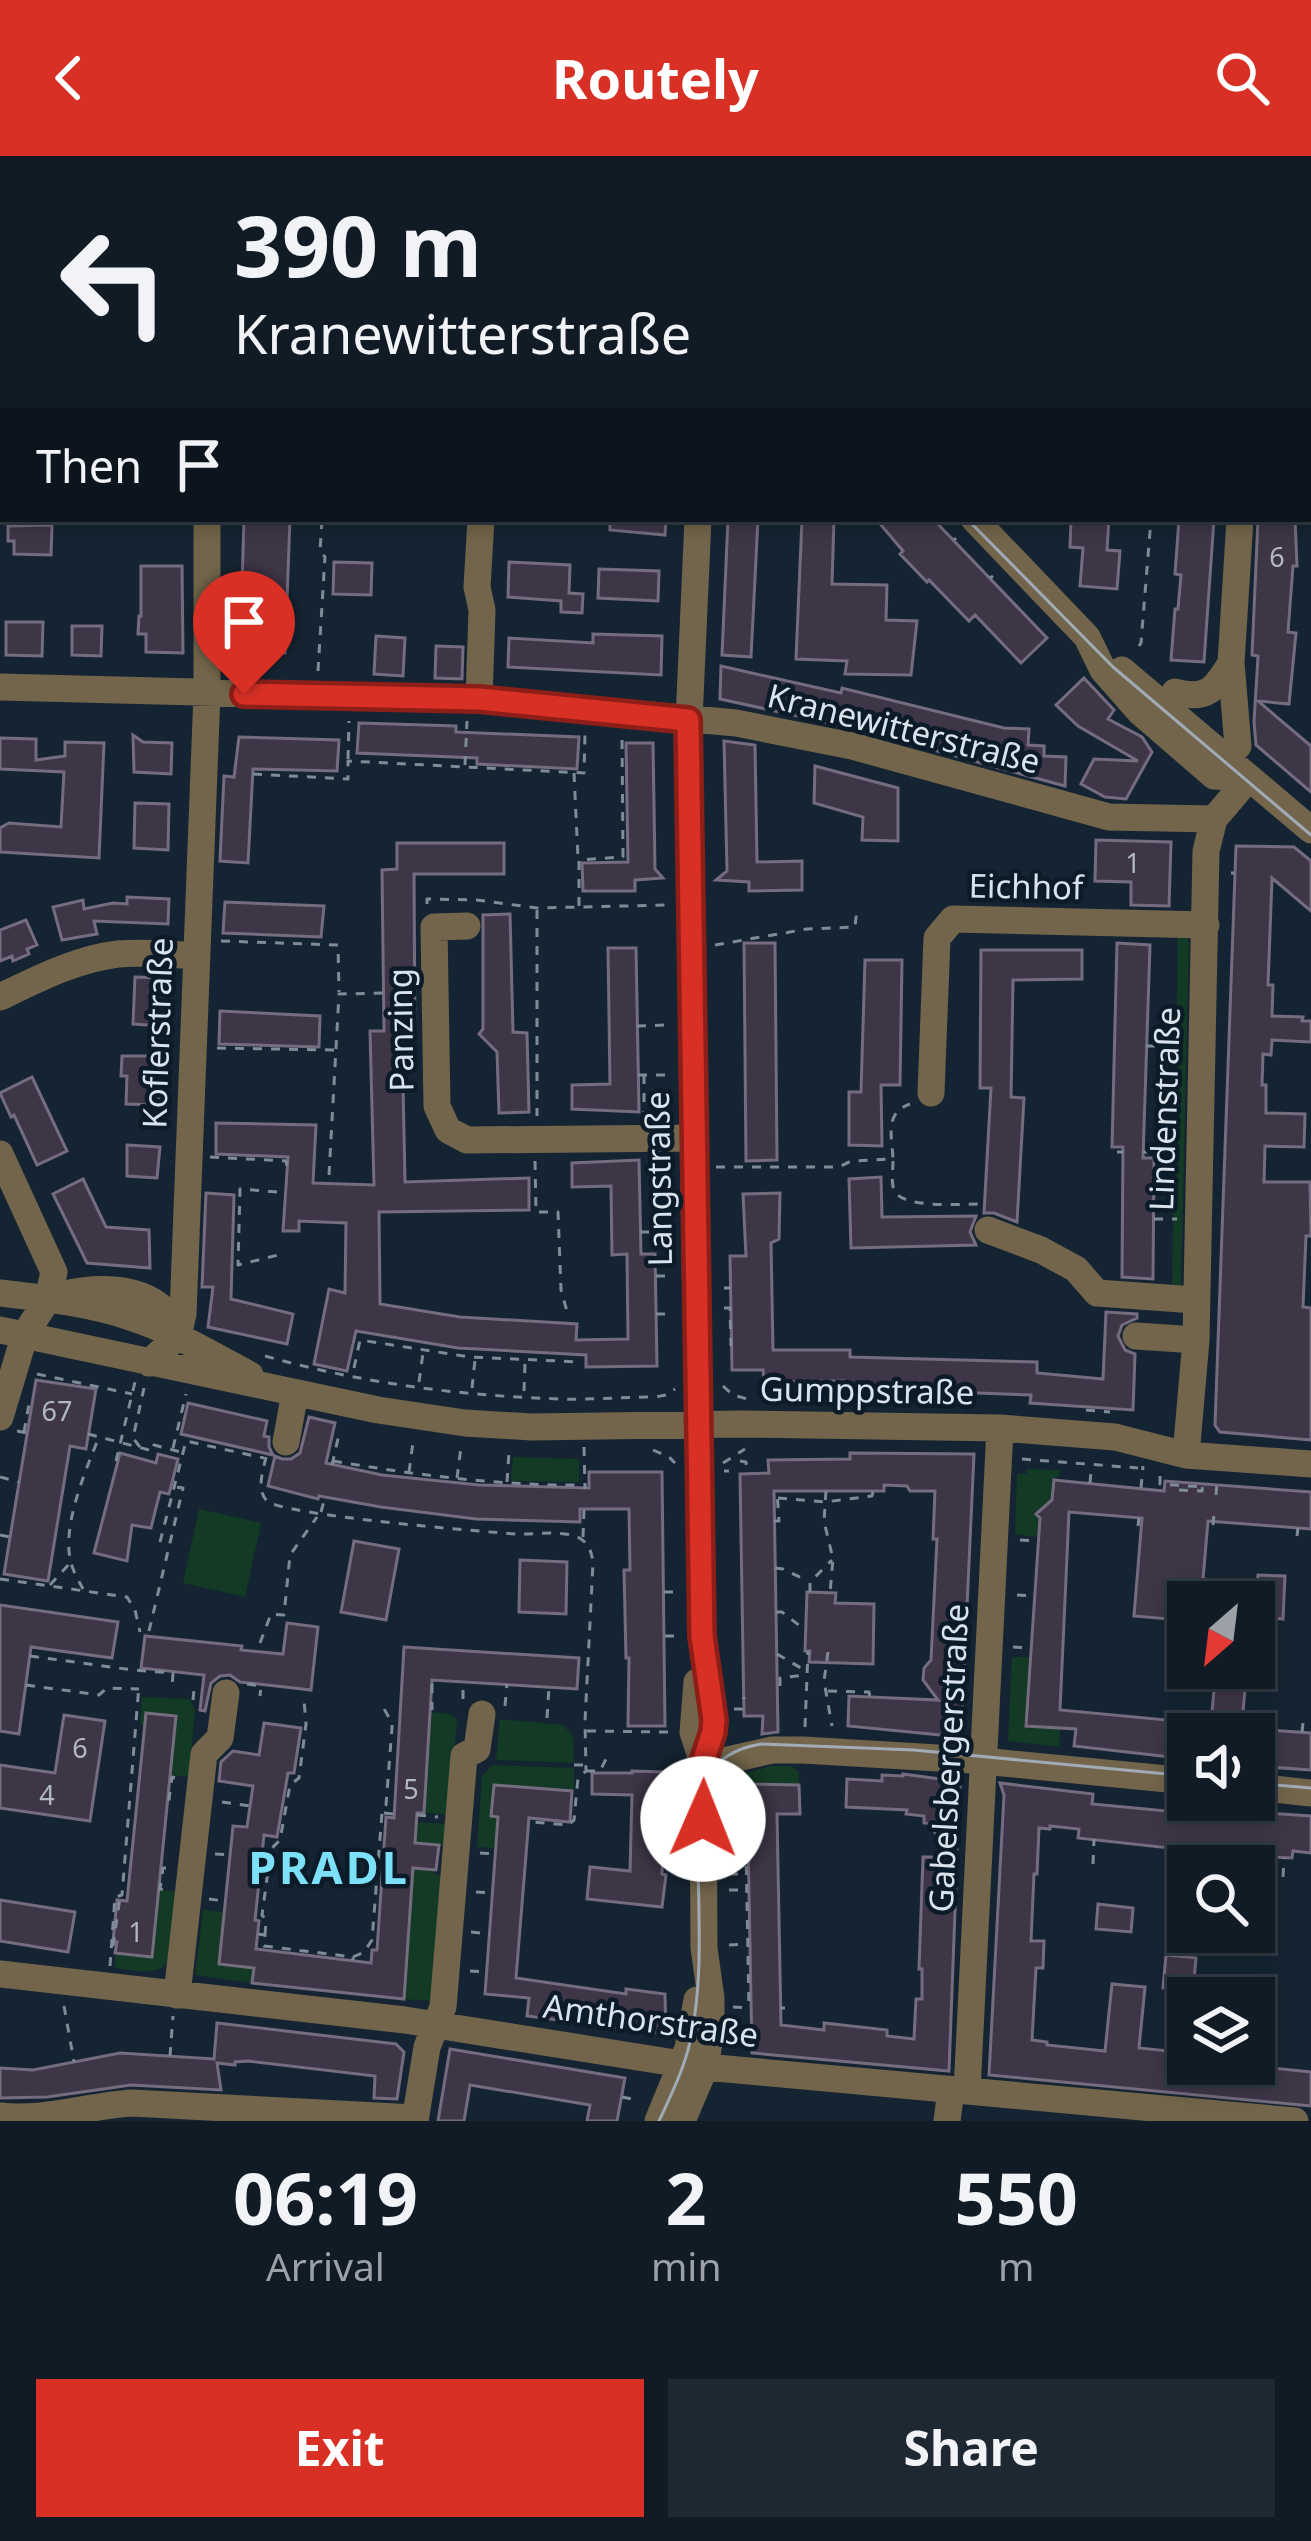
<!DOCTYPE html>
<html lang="en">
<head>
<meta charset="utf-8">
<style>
  body { margin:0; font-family:"Noto Sans",sans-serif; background:#1e2832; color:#f1f3f6; height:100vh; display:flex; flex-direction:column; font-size:45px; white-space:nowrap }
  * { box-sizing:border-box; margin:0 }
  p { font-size:39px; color:#9ca1a7 }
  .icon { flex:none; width:66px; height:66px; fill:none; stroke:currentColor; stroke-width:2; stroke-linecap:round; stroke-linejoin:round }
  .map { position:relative; height:1965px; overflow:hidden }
  .panel { display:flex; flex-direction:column; background:#101b26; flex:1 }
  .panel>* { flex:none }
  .hud { position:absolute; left:0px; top:0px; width:1311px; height:366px; box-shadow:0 6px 18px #0003,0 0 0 3px #303943; background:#101b26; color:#f1f3f6; overflow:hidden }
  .needle { width:78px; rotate:208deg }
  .controls { position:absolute; left:1167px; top:1425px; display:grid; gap:24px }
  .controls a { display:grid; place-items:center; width:108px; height:108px; border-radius:0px; background:#101b26; box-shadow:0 6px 18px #0003,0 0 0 3px #303943; font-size:60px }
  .pin { position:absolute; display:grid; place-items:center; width:102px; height:102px; color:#fff; margin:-123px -51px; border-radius:50% 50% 50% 0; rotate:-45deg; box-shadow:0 0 12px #0007 }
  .pin .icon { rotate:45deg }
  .me { position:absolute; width:132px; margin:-66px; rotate:1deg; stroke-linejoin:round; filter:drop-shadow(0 0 9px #0008) }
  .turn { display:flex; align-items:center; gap:42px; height:252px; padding:0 36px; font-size:54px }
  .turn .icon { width:156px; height:156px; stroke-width:2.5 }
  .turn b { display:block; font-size:84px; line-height:102px }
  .then { display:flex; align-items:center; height:114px; padding:0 36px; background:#0003; gap:24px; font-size:45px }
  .eta { display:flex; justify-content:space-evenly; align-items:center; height:204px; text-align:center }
  .eta b { font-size:72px; font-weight:700; line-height:84px }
  .primary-button { display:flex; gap:24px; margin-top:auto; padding:24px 36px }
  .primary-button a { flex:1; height:138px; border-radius:0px; background:#d93025; color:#fff; font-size:48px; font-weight:700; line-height:138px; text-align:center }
  .primary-button a+a { background:#1e2832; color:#f1f3f6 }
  header { display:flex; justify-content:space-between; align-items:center; height:156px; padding:0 36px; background:#d93025; color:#fff; font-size:54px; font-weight:700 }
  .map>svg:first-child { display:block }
</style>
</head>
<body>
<header><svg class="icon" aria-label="back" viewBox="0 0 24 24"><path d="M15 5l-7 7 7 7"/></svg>Routely<svg class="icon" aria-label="search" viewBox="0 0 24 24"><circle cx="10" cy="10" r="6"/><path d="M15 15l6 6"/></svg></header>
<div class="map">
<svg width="1311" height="1965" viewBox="0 0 1311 1965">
  <rect width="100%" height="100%" fill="#152432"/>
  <path fill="#133a24" d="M1178,779L1185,780L1189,786L1181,1130L1172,1138Z
    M513,1301L579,1303V1326L514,1325L511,1323Z
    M1027,1313L1060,1314L1059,1321H1055L1052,1354L1037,1358L1040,1362L1037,1381L1015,1378L1017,1318H1026Z
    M199,1353L261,1367L245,1441L183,1427Z
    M1012,1501H1029L1026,1563L1023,1568L1030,1574L1033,1570L1060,1572L1059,1591L1008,1585Z
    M142,1541L190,1543L195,1554L189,1621L170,1619L176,1560L146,1557L144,1569H140Z
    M430,1556L450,1558L457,1563L450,1659L424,1657Z
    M500,1563L563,1569L573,1580L574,1607L496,1604Z
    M493,1609L574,1612V1633L494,1630L491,1660L498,1661L496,1692L477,1691L482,1620Z
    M771,1610H791L799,1616V1629L747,1628L749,1686L743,1687L742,1691H732L731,1627L741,1619Z
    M416,1666L449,1668L448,1690H436L434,1718L446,1720L431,1845L404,1843Z
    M159,1734L178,1736L170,1803C159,1822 134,1814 115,1812V1800L119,1797L152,1801Z
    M203,1754L224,1756L219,1808L254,1812L252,1827L195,1819Z"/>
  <path fill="#3e3547" stroke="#756c80" stroke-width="3" d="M244,363H290L285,497L240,495Z
    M610,363H666L665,379L610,374Z
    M728,363H758L751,501L722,499Z
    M802,363H834L832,428L887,429L886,464L917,465L911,519L845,518L847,505L796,503Z
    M876,363H933L1047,482L1021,507L975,459L969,465L929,424L927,426L900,398L903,395Z
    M1071,363H1109L1107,394L1120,395L1117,433L1080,430L1083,392L1070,391Z
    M1179,363H1214L1204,506L1171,504L1175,453H1178L1181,419L1175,418Z
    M1258,363H1295L1297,410H1293L1288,476L1296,477L1289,548L1258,545L1311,590V636L1256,589L1254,566L1258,500L1252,499Z
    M52,369L51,399L14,398V385H8V370Z
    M334,406L372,407L371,439L333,438Z
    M509,406L570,409L569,437L583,438L582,457L561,456V445L508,441Z
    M141,410H182L183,497L146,496V478H138L139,460H141Z
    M599,413L659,415L658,445L598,442Z
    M6,466H43L42,500L6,499Z
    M72,470H102L101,500L72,499Z
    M593,478L662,480L661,519L508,511L509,482L593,487Z
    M376,480L405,482L403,520L374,518Z
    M436,490L463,491L462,523L435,522Z
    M721,510L841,537L842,532L1004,572L1029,573L1028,589L1044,590V600L1066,601L1065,630L857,573L720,543Z
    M1084,522L1114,554L1108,563L1142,581L1152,596L1126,643L1105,641L1081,628L1094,603L1138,605L1078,570L1056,549Z
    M359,567L456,570V576L579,581L577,613L477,608V602L357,597Z
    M133,579L143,586L172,587L171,618L134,616Z
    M239,581L339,584L337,615L253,613L248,707L220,705L224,620L234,621Z
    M0,582L36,583V604L65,600V586L104,587L99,702L0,696V672L9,667L61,671L64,616L0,613Z
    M724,585L755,589L757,706L802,705V734L749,735V726L716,724L727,715Z
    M626,587H653L655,713L663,722L635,724V735H583L582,707L628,706Z
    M815,610L898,632V685L862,684L863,661L814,647Z
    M135,647L169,648L168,694L134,692Z
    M1096,684L1171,686L1169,750L1131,749V726L1095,725Z
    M397,687H504V718H414L415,879H402L405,1026L529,1022V1054L379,1056L380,1148L460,1161L577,1168L576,1184L628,1183L627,1098L612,1099L611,1030L572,1031V1007L639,1004L641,1098H655L657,1210L586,1211V1199L458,1192L356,1175L347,1215L314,1208L329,1133L345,1137L346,1067L299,1065V1075H283L288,1001L216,998V967L316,969L313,1027L374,1029L370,875H384L382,714L397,713Z
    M1236,690L1294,691L1311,705V755L1272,722L1268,829H1273L1272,860L1303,861L1302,865H1311V886L1272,884L1271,899L1263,898L1262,929H1266V957L1305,958L1304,991L1265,990L1264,1026H1310L1311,1080H1306L1303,1151L1311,1152V1284L1220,1276L1215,1269Z
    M127,741L169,743L168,768L94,765L97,778L62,784L53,751L83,744L84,753L113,747L127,748Z
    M225,746L324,750L321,781L223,777Z
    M510,758L513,876L527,877L529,956L499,957L497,896L479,878L483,873V759Z
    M26,764L37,789L27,793L29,798L13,805L12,800L0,805V774Z
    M744,787H775L777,1004L746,1005Z
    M1117,787L1150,789L1143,1002H1154L1153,1123L1122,1121L1123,991H1112Z
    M608,792H636L639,956L572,953V929L610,928Z
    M981,794H1082V823L1013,824L1011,941L1024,942L1017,1066L994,1057H984L991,932H980Z
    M865,804H902L900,929H881L882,990L849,989V936H861Z
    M135,821L166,822L163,870L133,868Z
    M220,855L320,860L319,891L219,888Z
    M122,900H160L159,949L126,948L127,920H121Z
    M32,921L67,995L37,1009L14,959L11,961L0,937Z
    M127,989L160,991L157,1022L127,1020Z
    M881,1021L882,1061L976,1060L970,1076L976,1089L851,1092L849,1023Z
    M83,1023L106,1071L149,1074L150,1112L87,1107L53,1038Z
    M206,1037L234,1039L231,1143L293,1158L287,1188L208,1171L213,1131H202Z
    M780,1037L779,1083L771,1087L773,1194H850V1201L1037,1206V1217L1103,1223L1106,1156L1137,1158V1162L1122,1169L1118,1180L1125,1194L1135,1198L1133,1254L1030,1247L1031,1239L844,1232V1225L764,1226L763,1214H732L730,1100H746L743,1038Z
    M36,1224L96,1233L86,1293L70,1290L48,1425L4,1418Z
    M188,1247L267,1265L264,1280L269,1281V1291L273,1299L181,1278Z
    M309,1261L335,1267L326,1307L382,1319L479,1329L589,1332V1316H662L665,1570H628L629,1502H626L624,1414H630L629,1353H580V1366L476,1363L381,1351L319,1340L318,1343L268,1330L275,1300L282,1303H291L300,1297Z
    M120,1297L156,1307L158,1298L178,1303L169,1338L160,1336L151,1372L132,1369L127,1405L94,1397Z
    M850,1297L974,1298L961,1581L848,1570L849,1540L938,1544L923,1524L924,1512L931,1504L937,1383H933L935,1335H910L907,1330L884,1329V1335H774L778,1576L762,1578L763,1560H744L740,1318L769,1317L768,1304L850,1303Z
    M1054,1324L1164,1335L1165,1325L1311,1336V1373L1208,1365L1203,1423L1257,1429L1258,1419L1285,1420L1283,1463L1254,1460V1446H1188V1510L1166,1508L1170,1463L1134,1460L1142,1362L1069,1356L1060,1554L1188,1566V1603L1074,1590L1076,1573L1026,1570L1040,1362L1036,1358L1052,1344Z
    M354,1385L399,1393L386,1464L341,1456Z
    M520,1404L567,1406L566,1458L519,1456Z
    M807,1436L836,1437L835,1447L874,1448L873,1508L809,1506L810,1495H805Z
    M0,1449L118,1466L112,1502L31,1491L19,1578L0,1575Z
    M287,1467L318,1471L311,1534L240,1526L230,1519L220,1520L211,1527L205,1555L200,1554L204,1519L141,1512L145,1480L242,1490L241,1494L283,1498Z
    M404,1491L579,1502L577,1533L432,1524L424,1657H417L415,1687L439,1689L436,1714L413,1712L404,1843L252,1827L254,1812L219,1808L233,1670L247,1671L253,1630L219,1625L221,1606L233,1595L259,1599L264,1567L301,1572L294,1617H288L277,1681L264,1679L255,1764L259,1765L256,1793L371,1807L372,1794H377L386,1661L394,1662Z
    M1216,1512H1247L1241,1578H1210Z
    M146,1557L176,1560L152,1801L115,1797L117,1786H113L117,1744L127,1745Z
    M64,1559L105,1565L90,1665L0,1652V1609L55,1617Z
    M1254,1573L1311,1577V1614L1254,1610Z
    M632,1615L665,1616L662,1718L666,1719L662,1751L587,1743L590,1711L630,1715L632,1639L592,1638V1617H632Z
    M903,1618L955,1625L960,1629L957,1692L935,1677L934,1668L924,1667V1660L906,1658L907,1654L846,1651L847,1623L882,1625V1619L903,1620Z
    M1000,1627L1093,1638L1092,1648L1252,1663L1253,1656L1311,1660V1697L1293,1695L1292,1702L1250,1700V1705L1218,1702L1217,1710H1179V1693L1078,1682L1079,1673L1050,1670V1673L1039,1672L1037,1718H1034L1031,1785H1044L1043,1812H1036L1032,1884L1047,1886V1889L1105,1895L1112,1828L1145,1831L1139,1892L1188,1897V1908H1254V1904L1273,1906L1272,1912L1311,1916V1950L989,1919L1004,1639Z
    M747,1628L799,1629L800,1658H777L781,1869L824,1874V1867L887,1874V1880L914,1883L916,1843H922V1813H919L923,1701H957L949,1915L752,1897Z
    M494,1629L572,1635L570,1666L529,1662L516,1822L626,1838V1833L665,1838L666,1878L527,1860L529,1842L485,1838L498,1661L491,1660Z
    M0,1744L75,1756L68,1796L0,1785Z
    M1098,1748L1133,1752L1131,1776L1096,1773Z
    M1166,1799L1196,1802L1193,1835L1163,1832Z
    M217,1867L396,1888L404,1896L397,1943L374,1942L375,1920L248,1905L235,1906V1909L217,1907L221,1934L131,1929L47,1941L0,1942V1912L33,1914L120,1897L214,1903Z
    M450,1893L625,1922L617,1965H587L590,1949L470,1929L464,1965H438Z"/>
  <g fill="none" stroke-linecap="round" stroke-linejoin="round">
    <path stroke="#7f8b96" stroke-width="3" stroke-dasharray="9 9" stroke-linecap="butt" d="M357,0L360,3
      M954,384L956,382
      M990,422L993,420
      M1139,490L1141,487L1151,363
      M318,515L325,401L320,395L322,363
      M348,603L349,565
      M465,609L467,565
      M574,617L578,702
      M253,618L348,623V605L584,617L585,578
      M1231,717H1234
      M427,748V743L477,744L537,752L668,749
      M579,750V704L623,701L622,579
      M537,754V960
      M221,785L338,789L339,836
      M715,789L807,773L855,771L856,761L865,760
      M637,870L667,869
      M1146,890H1172
      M217,892L334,894
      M638,919H668
      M644,919V956
      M1117,996H1123
      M1143,996H1170
      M210,1001L286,1005L288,1017
      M535,1005L536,1056H558L561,1134L568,1159
      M893,1005C893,1014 891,1027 894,1034C902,1053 960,1048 978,1048L979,1052
      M716,1011H839L851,1005L893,1003C892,980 884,957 910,948
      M329,1019L339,838L384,837
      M277,1036L240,1033L238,1109L282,1098
      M1154,1063H1177
      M640,1076H670
      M656,1120H671
      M724,1132H731
      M724,1152H730L731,1190
      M656,1158H671
      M265,1200C361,1227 461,1240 561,1243C592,1244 623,1241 655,1241L666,1239L675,1233
      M354,1212L360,1184L470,1201L581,1206
      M37,1218L132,1238
      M419,1226L423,1197
      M723,1230L733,1239L751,1244
      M472,1232L475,1204
      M874,1233L876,1245
      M524,1235L525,1207
      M1086,1254L1110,1256
      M17,1275L27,1277
      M24,1276L29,1248
      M88,1278L153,1295L154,1289L181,1296
      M140,1291L133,1282L144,1232
      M584,1291L585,1333
      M173,1292L186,1238
      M653,1294L669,1301L675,1307
      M266,1301C263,1315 256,1334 267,1345C282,1359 484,1376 517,1378C535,1379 565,1373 581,1383C590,1389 592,1398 593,1407L585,1565L586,1615L578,1622L574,1664L568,1669L531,1666L532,1663
      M1022,1303L1138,1312
      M116,1305L135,1226
      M333,1305C417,1319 500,1330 585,1329
      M740,1305L746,1306L747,1318
      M723,1307L745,1293
      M332,1309L340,1274
      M724,1315H729
      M409,1316L413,1286
      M1160,1320V1328L1203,1331
      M0,1321L19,1326
      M457,1322L461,1291
      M507,1326L509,1296
      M1090,1327L1091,1315
      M1141,1332L1143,1310
      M1179,1334L1202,1335L1203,1325
      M826,1335L824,1365L833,1403L830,1437
      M1216,1339L1217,1327
      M778,1342L825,1346L872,1340L873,1335
      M321,1356L325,1341
      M774,1365H779L777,1335
      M1213,1369L1214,1358
      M1138,1370L1139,1362
      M0,1379L10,1381
      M1297,1380L1298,1372
      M583,1381L584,1353
      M1020,1384L1037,1385
      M160,1386L186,1285L264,1302
      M775,1412L783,1413L808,1425
      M0,1423L127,1441L135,1454L140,1476
      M50,1429L71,1406
      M83,1433C79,1425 73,1416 71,1406C61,1372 86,1313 99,1281
      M664,1436H675
      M810,1436V1426L832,1404
      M1017,1439L1033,1440
      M776,1456H782L805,1474
      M149,1475L183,1332L176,1331
      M665,1480H678
      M260,1487L271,1458L284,1459L290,1399L317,1361
      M1013,1491L1029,1492
      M828,1496L824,1525L832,1570
      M777,1498L806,1515
      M30,1500L133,1514L173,1517L172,1532
      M247,1528L261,1530L260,1540
      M432,1528V1554
      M26,1529L99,1539L107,1532L139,1533
      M780,1530V1522L805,1519
      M828,1535L869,1536L870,1541
      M463,1543V1526
      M193,1544L194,1534
      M505,1550L507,1528
      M734,1553H742L744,1541
      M547,1562L549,1531
      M805,1571L808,1495
      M587,1575L668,1576
      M1302,1576L1303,1567
      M574,1609H585
      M586,1615H600L606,1603
      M175,1622L172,1621L169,1643L177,1644
      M222,1646L250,1650
      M664,1649H677
      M384,1657L394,1658
      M417,1659L438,1661
      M663,1685H679
      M746,1692L749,1852
      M480,1697L495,1698
      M215,1698L230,1699
      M729,1703H744
      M1093,1708L1094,1683
      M166,1712H163L160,1733L167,1734
      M729,1718H745
      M1283,1721L1284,1702
      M729,1734H745
      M476,1736L493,1737
      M209,1743L225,1745
      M471,1776L490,1778
      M258,1778L265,1779L264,1790L353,1801V1804
      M265,1779L266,1764L262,1759L271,1693L280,1684L290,1629L299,1622L306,1568L304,1544
      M729,1789L746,1788
      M113,1790L120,1741
      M353,1801L364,1796L372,1784L382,1657L386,1649L392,1572V1567L383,1551
      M110,1810L115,1741L122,1739L139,1529
      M470,1815L487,1816
      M64,1850L74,1906
      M733,1851L751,1852
      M780,1852H785
      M738,1874L748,1875V1885H752
      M737,1881L745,1882
      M170,1900L173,1860
      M622,1941L637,1944"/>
    <path stroke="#72654b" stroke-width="27" d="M708,0V3
      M208,3V0
      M654,3L659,0
      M1267,3L1268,0
      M1308,122L1311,123
      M0,212H3
      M698,363L689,564L693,982L702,1480L714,1564L713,1576L703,1607
      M974,363L1087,481L1103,514L1140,556L1214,620L1249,622
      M1122,514L1311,674
      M0,531L479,543L736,567L852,590L1109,661L1214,663
      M1175,536C1207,545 1215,533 1231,507
      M479,543L482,454L477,431L481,363
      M1238,590L1231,507L1240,363
      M467,770L434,771L437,950L448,974L467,984L693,982
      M0,841C38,823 76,803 118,798C144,796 170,798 196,800
      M931,937L937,782L953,763L1206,769
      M0,998L54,1116L48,1143L25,1178L0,1261
      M988,1074L1041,1094L1076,1113L1097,1137L1195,1144
      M0,1137C43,1142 89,1147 130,1161C173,1175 211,1198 250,1219
      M65,1138C96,1131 138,1130 163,1153C170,1160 174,1171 178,1180
      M0,1174L378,1254L465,1267L532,1271L740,1268L1000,1272L1115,1281L1186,1299L1311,1308
      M1136,1180L1196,1184
      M149,1207L178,1180L183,1158L207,537V363
      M286,1286L295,1237
      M1186,1299L1196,1184L1206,695L1214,663L1249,622
      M703,1607L728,1604L772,1594H803L972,1604L1188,1625
      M1254,1631L1311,1637
      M0,1818L405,1864L694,1910L1295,1965
      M177,1839L204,1598L220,1582L226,1537
      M967,1935L1000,1272
      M0,1960C45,1965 87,1950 132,1947L415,1962
      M415,1965L427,1891L443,1851L464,1600L477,1593L482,1558
      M658,1965L688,1892L697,1844
      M682,1965L705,1911L711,1875V1842L704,1792L703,1607L693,1576L697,1526
      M947,1965L951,1934"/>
    <path stroke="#a0abb6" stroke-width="3" d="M639,0L641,3
      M967,363L1113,511L1311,679
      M1254,1627L1311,1632
      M659,1965C671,1939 684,1913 690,1886C708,1804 693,1722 700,1640C708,1608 730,1593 761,1588L914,1594L1188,1620"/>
  </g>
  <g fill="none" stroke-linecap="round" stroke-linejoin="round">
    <defs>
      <path id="route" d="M244,538L479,543L688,564L702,1480L714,1564L713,1576L703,1606V1663"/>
    </defs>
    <use href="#route" stroke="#8d1f18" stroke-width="30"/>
    <use href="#route" stroke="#d93025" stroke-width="21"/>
  </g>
  <g text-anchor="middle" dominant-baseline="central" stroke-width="9" stroke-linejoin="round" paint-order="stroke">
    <g font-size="27" fill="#b2b8c3">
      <text x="1277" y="400">6</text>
      <text x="1133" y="706">1</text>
      <text x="57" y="1254">67</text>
      <text x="80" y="1591">6</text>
      <text x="411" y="1632">5</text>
      <text x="47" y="1638">4</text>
      <text x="136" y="1775">1</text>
    </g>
    <g font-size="33" fill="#d9e3ec" stroke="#0c1b28">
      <text transform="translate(904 572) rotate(14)">Kranewitterstraße</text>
      <text transform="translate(1026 730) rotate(1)">Eichhof</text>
      <text transform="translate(400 874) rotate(-91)">Panzing</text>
      <text transform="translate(157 877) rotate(-88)">Koflerstraße</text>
      <text transform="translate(1164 953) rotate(-88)">Lindenstraße</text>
      <text transform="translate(658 1023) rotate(-91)">Langstraße</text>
      <text transform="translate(867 1234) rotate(1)">Gumppstraße</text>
      <text transform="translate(948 1602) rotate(-87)">Gabelsbergerstraße</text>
      <text transform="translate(651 1864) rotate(8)">Amthorstraße</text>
    </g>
    <g font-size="45" font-weight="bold" letter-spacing="3" fill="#7ce1f8" stroke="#0c1b28">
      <text x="329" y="1710">PRADL</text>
    </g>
  </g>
</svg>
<div class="controls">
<a><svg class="needle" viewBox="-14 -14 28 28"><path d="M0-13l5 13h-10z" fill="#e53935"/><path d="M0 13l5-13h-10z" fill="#9ca1a7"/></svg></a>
<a><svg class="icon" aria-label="sound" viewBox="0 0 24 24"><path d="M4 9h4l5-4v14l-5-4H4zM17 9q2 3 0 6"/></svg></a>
<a><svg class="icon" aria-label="search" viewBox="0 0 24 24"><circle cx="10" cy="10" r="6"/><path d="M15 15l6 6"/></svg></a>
<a><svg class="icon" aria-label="layers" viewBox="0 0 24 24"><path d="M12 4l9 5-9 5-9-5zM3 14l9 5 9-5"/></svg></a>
</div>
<div class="pin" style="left:244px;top:538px;background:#d93025"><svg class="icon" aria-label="arrive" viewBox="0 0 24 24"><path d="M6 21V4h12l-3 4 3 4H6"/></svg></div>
<svg class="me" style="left:703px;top:1663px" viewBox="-20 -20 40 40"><circle r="19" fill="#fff"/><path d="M0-13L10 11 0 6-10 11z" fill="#d93025"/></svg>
<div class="hud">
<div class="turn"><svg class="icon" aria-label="left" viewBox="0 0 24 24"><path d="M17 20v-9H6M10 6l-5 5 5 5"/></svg><div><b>390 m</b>Kranewitterstraße</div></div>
<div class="then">Then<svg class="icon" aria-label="arrive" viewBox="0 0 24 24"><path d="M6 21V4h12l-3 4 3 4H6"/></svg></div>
</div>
</div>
<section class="panel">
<div class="eta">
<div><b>06:19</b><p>Arrival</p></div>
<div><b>2</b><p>min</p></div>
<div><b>550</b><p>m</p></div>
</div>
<div class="primary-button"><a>Exit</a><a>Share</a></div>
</section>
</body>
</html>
